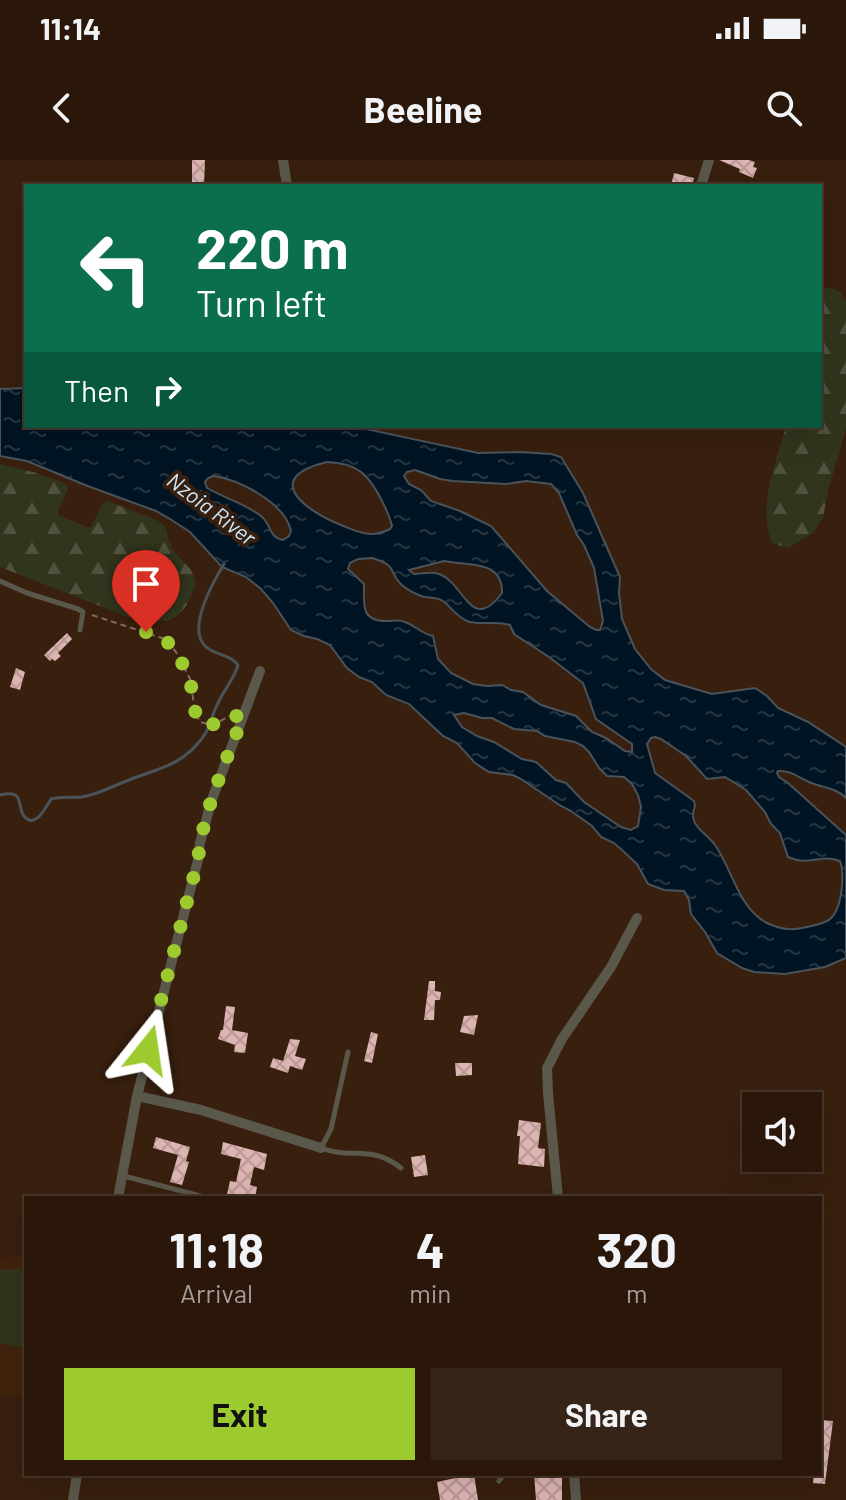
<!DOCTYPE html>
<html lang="en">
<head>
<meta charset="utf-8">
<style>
  body { margin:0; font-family:Barlow,sans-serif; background:#362418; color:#f1f3f6; height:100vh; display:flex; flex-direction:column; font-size:30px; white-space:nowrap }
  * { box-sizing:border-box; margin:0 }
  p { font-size:26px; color:#a59f9c }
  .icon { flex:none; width:44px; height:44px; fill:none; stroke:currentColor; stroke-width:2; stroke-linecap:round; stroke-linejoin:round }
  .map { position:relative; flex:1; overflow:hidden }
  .drawer { position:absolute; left:24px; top:1036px; width:798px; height:280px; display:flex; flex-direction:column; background:#2a170a; border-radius:0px; box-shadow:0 8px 32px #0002,0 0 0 2px #46362b }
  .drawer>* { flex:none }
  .top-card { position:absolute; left:24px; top:24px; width:798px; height:244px; border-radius:0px; box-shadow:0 8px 32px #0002,0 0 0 2px #46362b; background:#0b6e4f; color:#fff; overflow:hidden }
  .controls { position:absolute; left:742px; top:932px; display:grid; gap:16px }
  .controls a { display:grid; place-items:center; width:80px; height:80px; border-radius:0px; background:#2a170a; box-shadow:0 8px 32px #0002,0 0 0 2px #46362b; font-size:40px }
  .pin { position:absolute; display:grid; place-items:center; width:68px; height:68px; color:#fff; margin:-82px -34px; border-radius:50% 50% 50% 0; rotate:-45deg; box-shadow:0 0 8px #0007 }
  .pin .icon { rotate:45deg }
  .me { position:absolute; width:88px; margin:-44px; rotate:15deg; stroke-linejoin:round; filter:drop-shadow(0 0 6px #0008) }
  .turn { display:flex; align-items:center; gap:28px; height:168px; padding:0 40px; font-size:36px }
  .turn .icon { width:104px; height:104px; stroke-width:2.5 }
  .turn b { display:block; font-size:56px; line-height:68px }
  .then { display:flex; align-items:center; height:76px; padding:0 40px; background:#0003; gap:16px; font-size:30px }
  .eta { display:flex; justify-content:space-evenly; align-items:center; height:136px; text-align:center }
  .eta b { font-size:48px; font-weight:700; line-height:56px }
  .primary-button { display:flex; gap:16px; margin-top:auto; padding:16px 40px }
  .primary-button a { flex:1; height:92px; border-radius:0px; background:#9dca2f; color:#111; font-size:32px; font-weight:700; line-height:92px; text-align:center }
  .primary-button a+a { background:#362418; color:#f1f3f6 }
  .status { display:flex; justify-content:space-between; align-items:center; height:56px; padding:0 40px; background:#2a170a; direction:ltr }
  .status svg { height:22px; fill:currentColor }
  header { display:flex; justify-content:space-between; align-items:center; height:104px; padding:0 40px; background:#2a170a; font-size:36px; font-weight:700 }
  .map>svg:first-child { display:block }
</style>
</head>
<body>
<div class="status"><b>11:14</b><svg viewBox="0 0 49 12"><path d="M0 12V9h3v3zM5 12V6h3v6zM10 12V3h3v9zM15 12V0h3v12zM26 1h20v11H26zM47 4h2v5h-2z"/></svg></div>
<header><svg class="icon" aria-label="back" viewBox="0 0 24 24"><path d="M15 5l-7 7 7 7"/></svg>Beeline<svg class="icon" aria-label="search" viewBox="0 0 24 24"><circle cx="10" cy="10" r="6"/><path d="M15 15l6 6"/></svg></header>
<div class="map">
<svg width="846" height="1340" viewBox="0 0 846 1340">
  <defs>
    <pattern id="forest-firs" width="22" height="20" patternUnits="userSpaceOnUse" patternTransform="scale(2)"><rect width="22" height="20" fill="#31351d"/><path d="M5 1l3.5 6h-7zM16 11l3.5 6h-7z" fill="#50523d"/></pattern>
    <pattern id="water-ripples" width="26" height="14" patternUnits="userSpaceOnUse" patternTransform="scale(2)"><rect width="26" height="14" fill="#001423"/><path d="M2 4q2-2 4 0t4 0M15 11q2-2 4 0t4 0" fill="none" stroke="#263642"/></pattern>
    <pattern id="building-cross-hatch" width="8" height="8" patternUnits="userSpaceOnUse" patternTransform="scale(2)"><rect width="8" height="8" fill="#dcb4b2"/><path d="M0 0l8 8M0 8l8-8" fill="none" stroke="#b89896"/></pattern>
  </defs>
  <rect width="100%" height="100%" fill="#381f0e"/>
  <path fill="#41230d" d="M26,1095V1235L0,1237V1098Z"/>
  <path fill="#31351d" d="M26,1108V1188L0,1183V1110Z"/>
  <path fill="url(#forest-firs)" d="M821,127L837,129L846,140V268L828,331L823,358L813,373L788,388L772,383C757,346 776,303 786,266H820Z
    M0,304L33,312L65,323L68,329L58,351V355L87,367H91L102,344L107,341L157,360L165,367L172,389L192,411L196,424L186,446L177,456L168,461L128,457L0,407Z"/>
  <path fill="url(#water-ripples)" stroke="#4a535a" stroke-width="2" fill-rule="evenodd" d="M26,228V266L357,267L478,293L520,292L551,294L561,297L583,333L620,417L619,433L622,459L635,489L651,509L665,520L712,534L755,528L767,536L778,548L808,562L846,587V638C835,627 822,628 809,622C798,617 790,610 778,611L777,613L779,617L788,623L846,675V798L825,807L785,814L754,812L742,808L717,793L705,772L691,754L689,740L684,731L664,730L648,724L637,704L622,690L614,683L601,677L592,666L571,651L561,646L521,619L513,615L489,612L475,603L457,583L443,576L409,544L386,535L372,522L359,517L347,508L330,485L317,479L304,476L291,470L273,443L261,429L246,417L222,407L190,372L170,359L156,351L85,325L27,301L0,296V229ZM327,302C358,303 369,315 382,341C386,349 390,357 392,366L390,369C384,372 378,374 371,374C360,374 351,369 341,365C304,350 261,318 327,302ZM415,310L440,319L453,321L506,324L526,321L551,324L559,333L577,375L584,385L594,408L603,461L600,470H596L590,467L547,431L491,366L460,351L431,341L421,330L409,324L404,316L407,312ZM214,316C240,320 285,343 291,371L289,376L283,380C268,377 272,365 261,356C246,344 224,338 207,328L205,322L208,318ZM372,398C400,406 388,414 403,426C408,430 419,436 425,437C432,438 436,437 443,441C451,447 456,456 467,461C480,466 496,460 510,465L514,474L549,497L583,523L596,559L632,584V592L625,591L606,578L592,572L576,556L541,545L523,532L511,530L502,525L487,526L473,524L451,513L438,499L433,476C422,474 416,466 405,462C399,459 393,461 386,461C360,461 364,443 364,424L348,409L350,403L358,399ZM444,401C466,406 503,399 502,433C471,475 464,422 439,414C431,411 422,414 414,414L409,410ZM464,553L482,558H492L514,569L537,571L545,576L575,582L583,586L589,592L599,608L607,616L624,617L632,624L638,635L641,647L638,666L631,670L621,667L584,642L566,623L556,620L536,602L522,599L494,582L477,576L462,567L454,555ZM655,577L661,579L686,596L707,619L725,617L746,630L765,652L771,664L780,673L788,697C810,707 821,693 840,701C845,715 842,749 830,759C825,764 796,770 789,769C782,769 771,765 765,762C738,746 732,709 715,685C705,671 687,666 695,646L694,641L655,613L647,584L651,578Z"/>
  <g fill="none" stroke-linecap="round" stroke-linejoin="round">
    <path stroke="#4a535a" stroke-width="3" d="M0,635C26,629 16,646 24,656C35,670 46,647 51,639C62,636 72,638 82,637C99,634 113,626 129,620C159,608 182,606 203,577C210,568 212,554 218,543C224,530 234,519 238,505C229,493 215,496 205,486C187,468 213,422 224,404"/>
  </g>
  <path fill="url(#building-cross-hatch)" d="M192,0H205L204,26H192Z
    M719,0H749L755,2L753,7L757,8L753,18L739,12L740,9Z
    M674,13L694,18L692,26H671Z
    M67,473L72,479L58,493L61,496L55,501L52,499L50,501L44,495Z
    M16,508L25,512L20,530L10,527Z
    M429,821H435V831L441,832L440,840H435L434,860H424Z
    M226,846L235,847L232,870L248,873L245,893L234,892L235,885L218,879L221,870H223Z
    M478,855L474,875L460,872L464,856Z
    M371,872L378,874L372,903L364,901Z
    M290,879L300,880L295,896L306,899L302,910L290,906L288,913L270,907L273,898L283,901Z
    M455,903H472V915L456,916Z
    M519,960L541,963L538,988L545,989L544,1007L518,1004L520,976H517Z
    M156,977L190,987L186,1001L189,1002L182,1025L170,1022L178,995L153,988Z
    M223,982L267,994L264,1010L254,1007L250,1025L257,1027L255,1038H244L227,1034L230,1021L236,1022L241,999L221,994Z
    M425,995L428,1015L414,1017L411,997Z
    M820,1260L833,1261L825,1324L813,1323L814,1314H820Z
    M474,1314L478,1340H440L437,1322Z
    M534,1314H562V1340H536Z"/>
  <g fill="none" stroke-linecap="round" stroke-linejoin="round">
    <path stroke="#826c5d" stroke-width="2" stroke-dasharray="6 4" stroke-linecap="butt" d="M92,455L165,479L170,484L178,495L190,519L195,551L200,562L212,565L230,556"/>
    <path stroke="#5a574b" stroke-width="5" d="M0,421L27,433L78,449L83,452L80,470
      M348,892L331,969L321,988C352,1000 371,984 401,1008
      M124,1016L208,1038
      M499,1321L504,1314"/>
    <path stroke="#5a574b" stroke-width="10" d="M283,0L287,26
      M701,26L709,0
      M137,936L201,950L321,988
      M118,1038L137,936L198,700L200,683L211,642L260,511
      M558,1038L548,933L547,908L562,879L611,807L637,758
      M574,1314L576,1340
      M73,1340L77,1314"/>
  </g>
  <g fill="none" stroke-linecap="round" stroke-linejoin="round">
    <path stroke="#9dca2f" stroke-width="14" stroke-dasharray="0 25.2" d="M146,472L165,479L178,495L190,519L195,551L200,562L212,565L229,556H243C226,603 203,650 198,700L148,890"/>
  </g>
  <g text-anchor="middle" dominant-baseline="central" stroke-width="8" stroke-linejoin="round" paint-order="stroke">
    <g font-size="22" font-style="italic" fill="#c9e9fe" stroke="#381f0e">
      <text transform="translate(212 348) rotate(37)">Nzoia River</text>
    </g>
  </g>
</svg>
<div class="controls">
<a><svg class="icon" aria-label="sound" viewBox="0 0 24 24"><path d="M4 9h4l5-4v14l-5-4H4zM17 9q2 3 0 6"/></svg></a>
</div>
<div class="pin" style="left:146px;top:472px;background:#d93025"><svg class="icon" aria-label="arrive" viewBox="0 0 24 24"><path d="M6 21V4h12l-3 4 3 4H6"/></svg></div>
<svg class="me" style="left:148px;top:890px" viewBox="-20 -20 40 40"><path d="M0-17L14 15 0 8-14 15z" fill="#9dca2f" stroke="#fff" stroke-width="4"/></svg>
<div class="top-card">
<div class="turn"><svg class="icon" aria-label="left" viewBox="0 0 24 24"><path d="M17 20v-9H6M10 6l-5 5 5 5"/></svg><div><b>220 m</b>Turn left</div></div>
<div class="then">Then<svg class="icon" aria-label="right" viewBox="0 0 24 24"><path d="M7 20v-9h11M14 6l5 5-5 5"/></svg></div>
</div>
<section class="drawer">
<div class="eta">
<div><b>11:18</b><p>Arrival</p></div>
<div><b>4</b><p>min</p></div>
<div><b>320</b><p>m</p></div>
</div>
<div class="primary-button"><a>Exit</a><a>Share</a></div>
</section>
</div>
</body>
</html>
